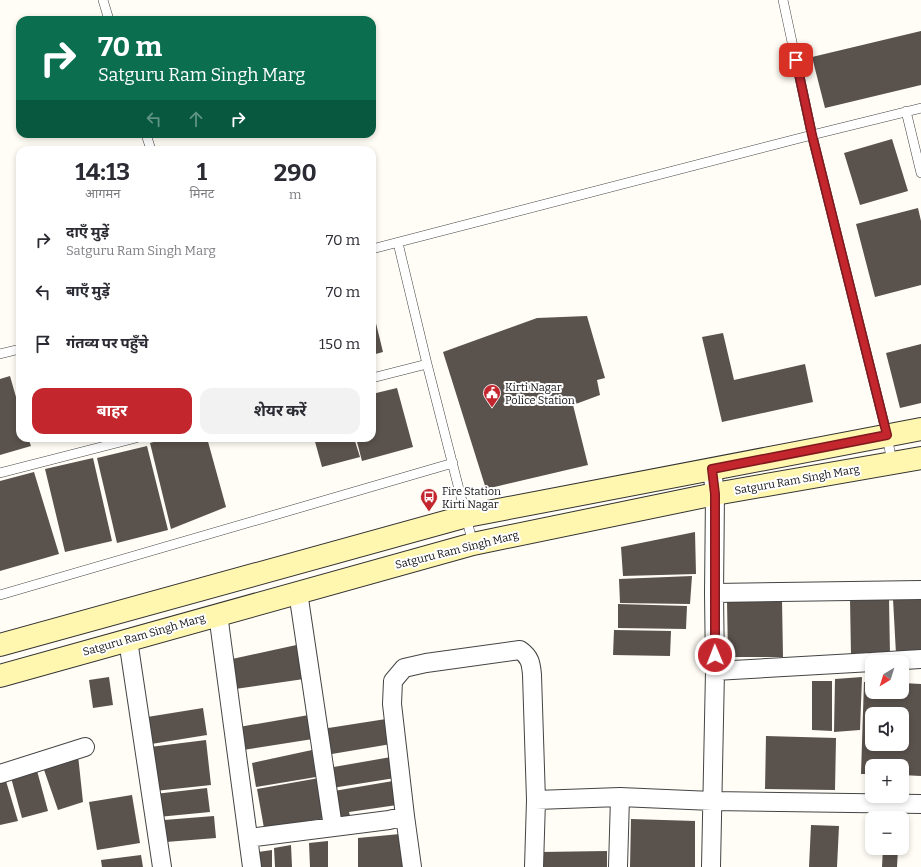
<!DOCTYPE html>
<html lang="hi">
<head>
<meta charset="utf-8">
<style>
  body { margin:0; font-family:Bitter,"Noto Sans Devanagari",serif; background:#f2f2f3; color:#2b2b33; height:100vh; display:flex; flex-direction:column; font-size:15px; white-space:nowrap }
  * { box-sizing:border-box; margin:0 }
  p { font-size:13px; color:#7c7c81 }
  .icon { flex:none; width:22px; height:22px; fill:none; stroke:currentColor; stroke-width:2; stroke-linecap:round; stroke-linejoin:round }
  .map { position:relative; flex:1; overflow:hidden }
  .side { position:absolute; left:16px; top:146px; width:360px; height:296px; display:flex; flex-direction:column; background:#fff; border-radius:12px; box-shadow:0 2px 6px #0003 }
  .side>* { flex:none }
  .top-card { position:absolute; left:16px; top:16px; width:360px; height:122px; border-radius:12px; box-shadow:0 2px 6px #0003; background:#0b6e4f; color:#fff; overflow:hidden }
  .needle { width:26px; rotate:218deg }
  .controls { position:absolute; left:865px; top:655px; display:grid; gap:8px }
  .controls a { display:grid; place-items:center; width:44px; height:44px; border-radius:8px; background:#fff; box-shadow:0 2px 6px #0003; font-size:20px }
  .pin { position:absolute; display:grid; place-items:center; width:34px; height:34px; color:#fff; margin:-17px; border-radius:8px; box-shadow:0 2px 6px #0006 }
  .me { position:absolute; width:44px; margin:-22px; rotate:359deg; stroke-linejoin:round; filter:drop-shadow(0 0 3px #0008) }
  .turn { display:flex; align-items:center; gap:14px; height:84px; padding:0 16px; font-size:18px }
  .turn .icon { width:52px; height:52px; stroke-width:2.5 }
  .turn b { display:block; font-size:28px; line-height:34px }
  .lanes { display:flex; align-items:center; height:38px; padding:0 16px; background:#0003; justify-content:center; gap:20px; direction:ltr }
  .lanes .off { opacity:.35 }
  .eta { display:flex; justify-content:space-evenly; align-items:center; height:68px; text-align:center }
  .eta b { font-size:24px; font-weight:700; line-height:28px }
  .action { display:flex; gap:8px; margin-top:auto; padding:8px 16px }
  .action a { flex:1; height:46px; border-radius:12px; background:#c4262e; color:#fff; font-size:16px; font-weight:700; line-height:46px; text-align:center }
  .action a+a { background:#f2f2f3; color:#2b2b33 }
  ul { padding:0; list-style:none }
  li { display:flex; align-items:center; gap:12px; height:52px; padding:0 16px }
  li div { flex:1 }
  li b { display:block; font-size:15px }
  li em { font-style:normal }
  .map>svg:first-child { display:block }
</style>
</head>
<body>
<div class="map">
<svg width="921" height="867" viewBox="0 0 921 867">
  <rect width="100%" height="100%" fill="#fffdf5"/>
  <path fill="#5a524d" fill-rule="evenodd" d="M921,31V85L825,108L812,57Z
    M892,139L908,191L860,205L844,153Z
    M918,208L921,221V285L875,297L856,224Z
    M372,307L383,352L372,355Z
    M587,316L605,378L597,380L600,395L573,405L588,465L486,489L443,352L537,318Z
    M723,333L734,380L805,364L813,402L722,422L702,337Z
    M921,344V403L900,408L886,353Z
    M10,376L20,411V438H28L31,446L0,455V379Z
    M397,388L413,447L362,461L356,438H372V394Z
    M167,438H207L226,507L171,529L150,443Z
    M314,438H354L360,457L322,467Z
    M147,446L168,530L117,543L97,458Z
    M93,458L112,541L65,552L45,469Z
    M34,472L59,554L0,571V481Z
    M695,532L696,574L623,576L621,547Z
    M692,576L690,604L620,603L619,579Z
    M921,598V653L896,654L893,599Z
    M850,599H889L890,655H851Z
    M727,600H782L783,657H728Z
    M618,604L687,606L686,629L618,628Z
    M614,630L671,631L670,656L613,655Z
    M301,644L304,679L235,689L232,659Z
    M109,677L113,705L93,708L89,680Z
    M862,677L860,730L834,732L835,679Z
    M812,681H832V731L812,730Z
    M864,682H872V692H902V683L921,684V776L902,775V766H872V774H861ZM872,714H902V744H872Z
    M203,708L207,735L145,745L141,718Z
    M309,715L313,739L243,750L239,727Z
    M386,719L391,744L326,755L322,729Z
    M766,736L836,738L835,790L765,789Z
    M206,740L211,785L155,791L150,747Z
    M312,750L316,777L256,787L252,763Z
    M78,755L83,802L58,810L43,767Z
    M391,757L395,778L332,788L328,768Z
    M36,767L48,811L22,818L10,774Z
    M319,778L326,818L264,828L257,789Z
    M6,781L18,821L0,825V783Z
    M393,781L397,805L349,812L350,816L338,818L334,791Z
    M207,788L210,812L158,817L155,794Z
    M132,795L140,843L97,850L89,802Z
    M214,816L216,838L166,842L164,820Z
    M631,819L695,821V867H630Z
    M811,825L839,826L837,867H809Z
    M400,834L405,867H358V838Z
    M328,841V867H310L309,843Z
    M291,845L292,867H275L274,848Z
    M883,848H898L897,867H882Z
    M272,850V867H258V852Z
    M607,851V867H541V852Z
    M141,855L143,867H102L101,860Z"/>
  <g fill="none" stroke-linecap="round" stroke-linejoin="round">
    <defs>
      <path id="service" d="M103,0L109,20
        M783,0L812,135L887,435L892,463
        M906,111L921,173
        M146,134L151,150
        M398,243L427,364L473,544
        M372,249L812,135L921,108
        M0,354L20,349
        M372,378L427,364
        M0,473L136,438
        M0,595L453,463"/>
      <path id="minor" d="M298,592L333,827
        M714,593L921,590
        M218,614L252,867
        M128,640L162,867
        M872,662L921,659
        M715,671L872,662
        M0,774L85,747
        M536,800L620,797L712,801L921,804
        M405,816L412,867
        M248,838L389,820L405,816L392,704L393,681L404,668L426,663L520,650C530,657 531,663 532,675L536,800L534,867
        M618,867L620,797
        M711,867L715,671L714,593L715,494L712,469"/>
      <path id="secondary" d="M0,645L467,516L921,429
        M0,676L473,544L715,494L921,458"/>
    </defs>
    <use href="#service" stroke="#444" stroke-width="10"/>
    <use href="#minor" stroke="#444" stroke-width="20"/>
    <use href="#secondary" stroke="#333" stroke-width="24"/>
    <use href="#service" stroke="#fff" stroke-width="9"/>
    <use href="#minor" stroke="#fff" stroke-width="18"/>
    <use href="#secondary" stroke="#fff6b0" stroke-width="22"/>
  </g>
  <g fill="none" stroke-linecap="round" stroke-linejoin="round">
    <defs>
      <path id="route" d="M715,655V494L712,469L887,435L812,135L796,60"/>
    </defs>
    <use href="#route" stroke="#7f191e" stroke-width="10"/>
    <use href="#route" stroke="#c4262e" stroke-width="7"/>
  </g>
  <defs>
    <symbol id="civic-pin" viewBox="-11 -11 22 30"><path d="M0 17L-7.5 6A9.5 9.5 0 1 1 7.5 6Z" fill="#c4262e" stroke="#fff"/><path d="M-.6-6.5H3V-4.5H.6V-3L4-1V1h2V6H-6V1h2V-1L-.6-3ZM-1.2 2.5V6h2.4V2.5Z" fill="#fff"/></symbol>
    <symbol id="bus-pin" viewBox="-11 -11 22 30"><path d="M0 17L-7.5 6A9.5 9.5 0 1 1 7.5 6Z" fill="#c4262e" stroke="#fff"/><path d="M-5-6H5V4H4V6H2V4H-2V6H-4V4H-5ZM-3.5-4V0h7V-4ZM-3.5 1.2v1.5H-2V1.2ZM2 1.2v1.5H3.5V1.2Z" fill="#fff"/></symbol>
  </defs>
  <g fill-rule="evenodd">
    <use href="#civic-pin" x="482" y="383" width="20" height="27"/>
    <use href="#bus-pin" x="419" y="487" width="20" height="27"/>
  </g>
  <g text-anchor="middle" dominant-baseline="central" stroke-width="4" stroke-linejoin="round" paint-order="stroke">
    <g font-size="11" fill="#111" stroke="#fff" text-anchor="start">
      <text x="505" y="387">Kirti Nagar<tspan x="505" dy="13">Police Station</tspan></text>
      <text x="442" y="491">Fire Station<tspan x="442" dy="13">Kirti Nagar</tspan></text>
    </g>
    <g font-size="11" fill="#111" stroke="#fff">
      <text transform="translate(797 480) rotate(-10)">Satguru Ram Singh Marg</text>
      <text transform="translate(457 550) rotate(-14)">Satguru Ram Singh Marg</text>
      <text transform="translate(144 635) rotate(-16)">Satguru Ram Singh Marg</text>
    </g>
  </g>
</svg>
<div class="controls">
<a><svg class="needle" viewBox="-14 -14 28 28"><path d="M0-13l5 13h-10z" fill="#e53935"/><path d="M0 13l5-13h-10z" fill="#7c7c81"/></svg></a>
<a><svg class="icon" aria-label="sound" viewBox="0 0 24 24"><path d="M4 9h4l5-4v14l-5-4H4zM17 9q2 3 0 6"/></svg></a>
<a>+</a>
<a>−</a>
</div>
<div class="pin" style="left:796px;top:60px;background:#d93025"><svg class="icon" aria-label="arrive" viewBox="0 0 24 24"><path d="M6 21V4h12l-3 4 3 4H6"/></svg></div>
<svg class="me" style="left:715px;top:655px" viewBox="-20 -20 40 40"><circle r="17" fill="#c4262e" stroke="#fff" stroke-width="3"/><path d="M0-11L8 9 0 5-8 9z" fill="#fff"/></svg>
<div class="top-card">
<div class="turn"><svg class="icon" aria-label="right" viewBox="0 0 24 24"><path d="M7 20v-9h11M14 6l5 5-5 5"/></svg><div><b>70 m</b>Satguru Ram Singh Marg</div></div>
<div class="lanes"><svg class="icon off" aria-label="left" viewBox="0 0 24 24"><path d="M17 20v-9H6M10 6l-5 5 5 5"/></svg><svg class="icon off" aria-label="ahead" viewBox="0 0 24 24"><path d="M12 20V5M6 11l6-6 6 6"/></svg><svg class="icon" aria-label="right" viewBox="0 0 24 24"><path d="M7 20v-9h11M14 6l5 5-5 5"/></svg></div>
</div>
<section class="side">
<div class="eta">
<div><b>14:13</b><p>आगमन</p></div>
<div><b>1</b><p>मिनट</p></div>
<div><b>290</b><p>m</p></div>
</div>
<ul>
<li><svg class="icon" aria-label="right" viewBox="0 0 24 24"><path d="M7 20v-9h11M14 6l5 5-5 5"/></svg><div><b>दाएँ मुड़ें</b><p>Satguru Ram Singh Marg</p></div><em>70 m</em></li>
<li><svg class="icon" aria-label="left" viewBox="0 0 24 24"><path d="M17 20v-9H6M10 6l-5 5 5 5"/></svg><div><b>बाएँ मुड़ें</b></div><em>70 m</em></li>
<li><svg class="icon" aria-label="arrive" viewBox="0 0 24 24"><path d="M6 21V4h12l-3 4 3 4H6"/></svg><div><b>गंतव्य पर पहुँचे</b></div><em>150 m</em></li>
</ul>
<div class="action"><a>बाहर</a><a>शेयर करें</a></div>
</section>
</div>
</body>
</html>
